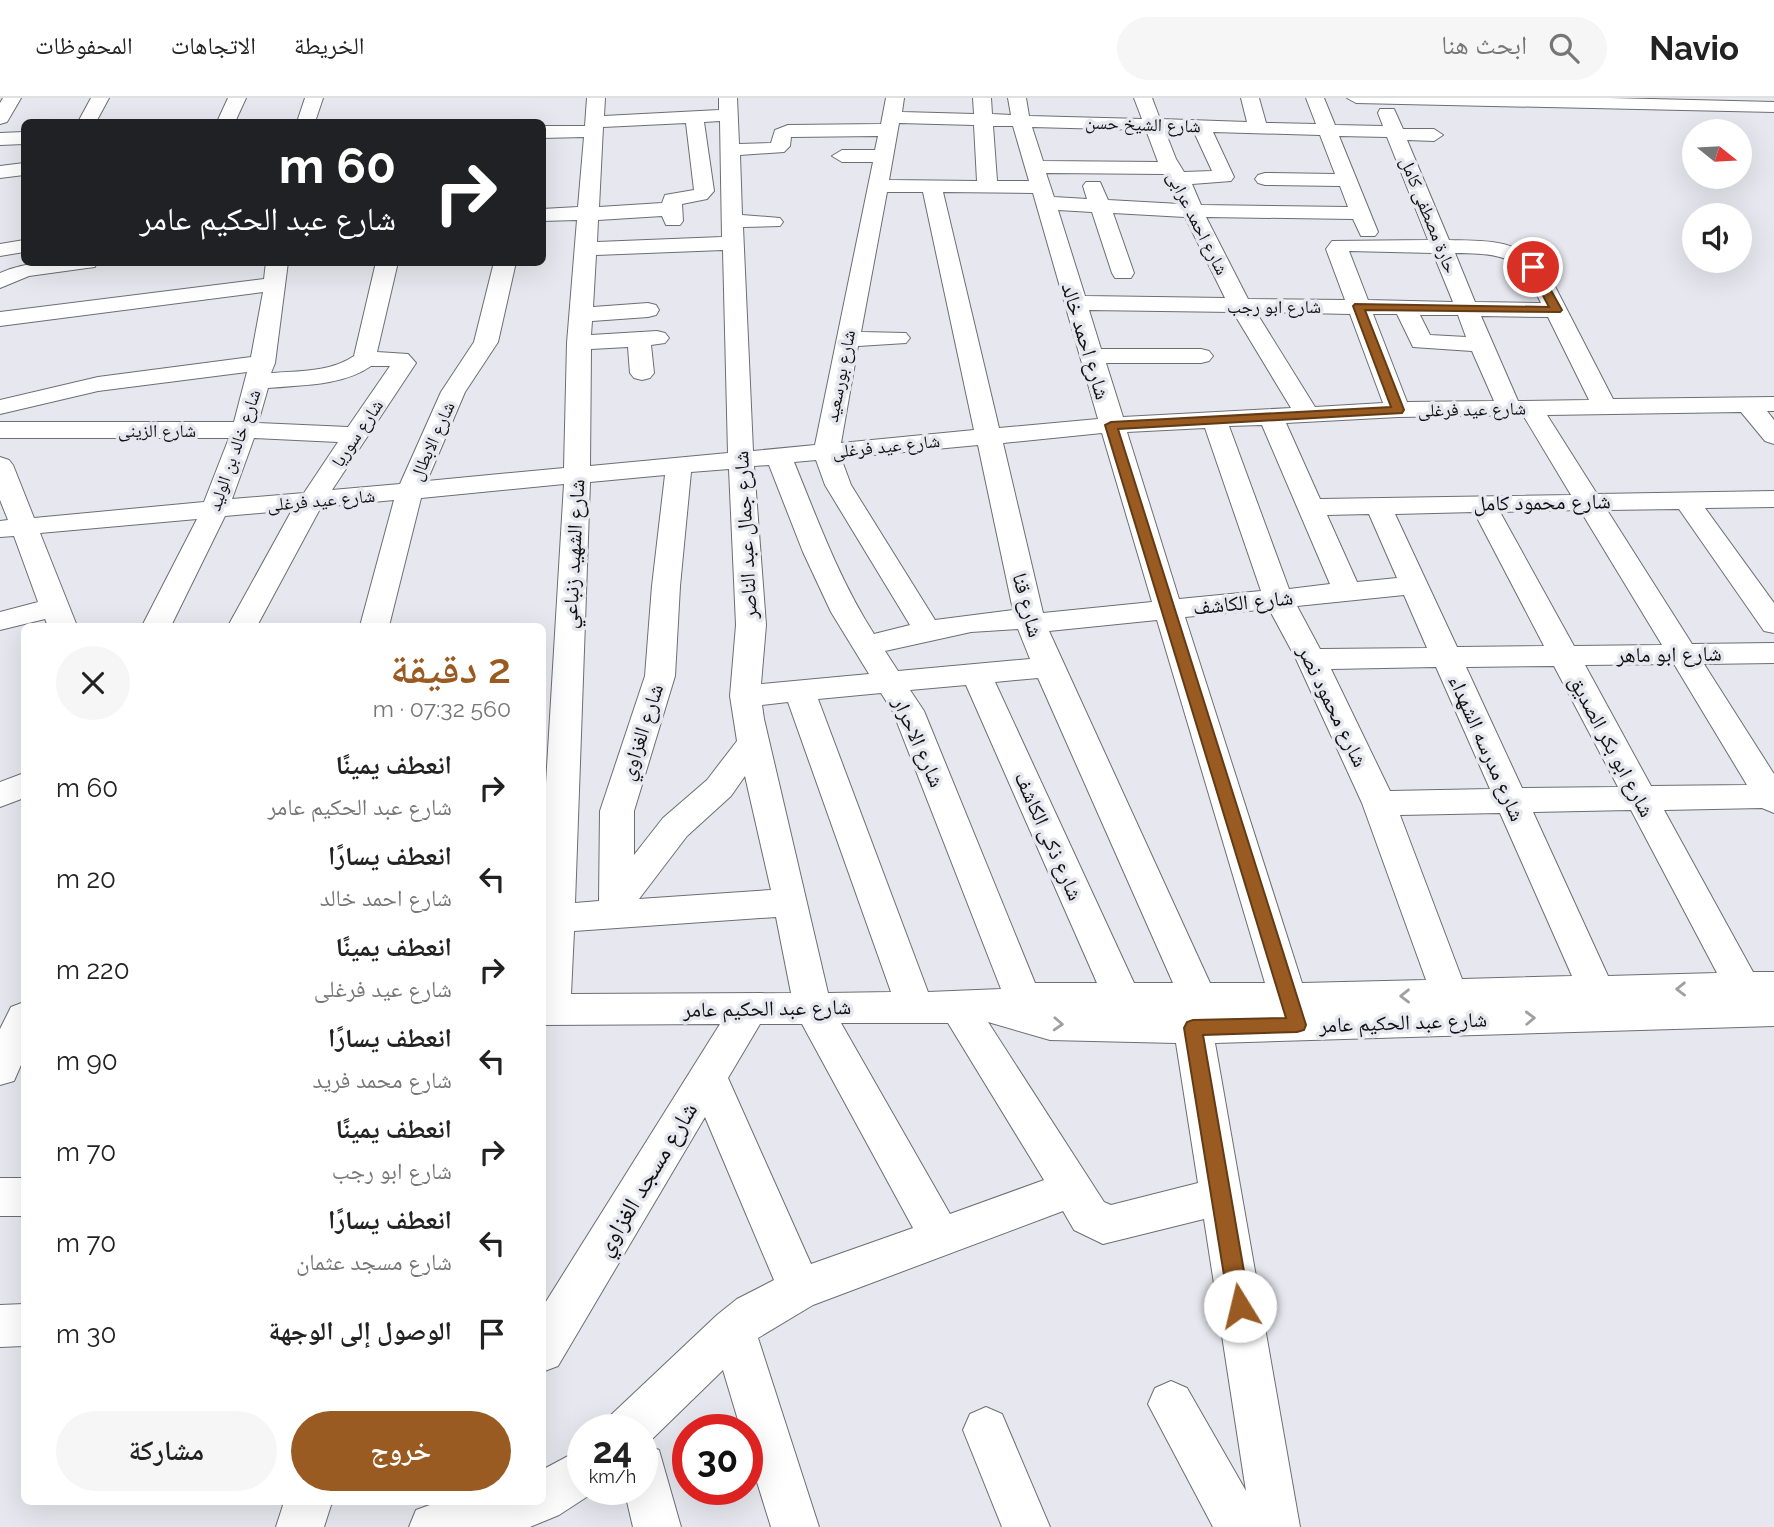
<!DOCTYPE html>
<html lang="ar">
<head>
<meta charset="utf-8">
<style>
  body { margin:0; font-family:Raleway,"Noto Naskh Arabic",sans-serif; background:#f6f6f6; color:#222; direction:rtl; height:100vh; display:flex; flex-direction:column; font-size:26px; white-space:nowrap }
  * { box-sizing:border-box; margin:0 }
  p { font-size:23px; color:#767676 }
  .icon { flex:none; width:38px; height:38px; fill:none; stroke:currentColor; stroke-width:2; stroke-linecap:round; stroke-linejoin:round }
  .map { position:relative; flex:1; overflow:hidden; direction:ltr }
  .sheet { position:absolute; left:21px; top:525px; width:525px; height:882px; display:flex; flex-direction:column; background:#fff; border-radius:10px; box-shadow:0 7px 28px #0002; direction:rtl }
  .sheet>* { flex:none }
  .hud { position:absolute; left:21px; top:21px; width:525px; height:147px; border-radius:10px; box-shadow:0 7px 28px #0002; direction:rtl; background:#202124; color:#fff; overflow:hidden }
  .needle { width:46px; rotate:108deg }
  .tools { position:absolute; left:1682px; top:21px; display:grid; gap:14px }
  .tools a { display:grid; place-items:center; width:70px; height:70px; border-radius:50%; background:#fff; box-shadow:0 7px 28px #0002; font-size:35px }
  .speed { position:absolute; left:567px; top:1316px; display:flex; gap:14px; font-size:35px; font-weight:700; text-align:center }
  .speed>* { display:grid; place-content:center; width:91px; height:91px; border-radius:50%; background:#fff; box-shadow:0 7px 28px #0002; line-height:1 }
  .speed small { font-size:18px; font-weight:400 }
  .speed .limit { border:10px solid #d22; background:#fff; color:#111 }
  .pin { position:absolute; display:grid; place-items:center; width:60px; height:60px; color:#fff; margin:-30px; border:4px solid #fff; border-radius:50%; box-shadow:0 2px 7px #0007 }
  .me { position:absolute; width:77px; margin:-38px; rotate:351deg; stroke-linejoin:round; filter:drop-shadow(0 0 5px #0008) }
  .turn { display:flex; align-items:center; gap:24px; height:147px; padding:0 35px; font-size:32px }
  .turn .icon { width:91px; height:91px; stroke-width:2.5 }
  .turn b { display:block; font-size:49px; line-height:60px }
  .round { display:grid; place-items:center; flex:none; width:74px; height:74px; border-radius:37px; background:#f6f6f6 }
  .summary { display:flex; align-items:center; justify-content:space-between; height:119px; padding:0 35px }
  h1 { font-size:42px; font-weight:600; line-height:52px; color:#995b21 }
  .cta { display:flex; gap:14px; margin-top:auto; padding:14px 35px }
  .cta a { flex:1; height:80px; border-radius:42px; background:#995b21; color:#fff; font-size:28px; font-weight:600; line-height:80px; text-align:center }
  .cta a+a { background:#f6f6f6; color:#222 }
  ul { padding:0; list-style:none }
  li { display:flex; align-items:center; gap:21px; height:91px; padding:0 35px }
  li div { flex:1 }
  li b { display:block; font-size:26px }
  li em { font-style:normal }
  header { display:flex; align-items:center; gap:42px; box-sizing:border-box; height:98px; padding:0 35px; background:#fff; border-bottom:2px solid #e0e0e0 }
  header strong { font-size:33px }
  nav { display:flex; gap:38px; margin-inline-start:auto; font-size:24px }
  .search { width:490px; height:63px; background:#f6f6f6; display:flex; align-items:center; gap:18px; box-sizing:border-box; padding:0 24px; border-radius:38px; color:#767676; font-size:26px }
  .map>svg:first-child { display:block }
</style>
</head>
<body>
<header>
<strong>Navio</strong>
<div class="search"><svg class="icon" aria-label="search" viewBox="0 0 24 24"><circle cx="10" cy="10" r="6"/><path d="M15 15l6 6"/></svg>ابحث هنا</div>
<nav><a>الخريطة</a><a>الاتجاهات</a><a>المحفوظات</a></nav>
</header>
<div class="map">
<svg width="1774" height="1429" viewBox="0 0 1774 1429">
  <rect width="100%" height="100%" fill="#e7e8ef"/>
  <g fill="none" stroke-linecap="round" stroke-linejoin="round">
    <defs>
      <path id="minor" d="M3,0H21L7,24L0,26V5Z
        M91,0H109L96,24H78Z
        M228,0H246L235,24H217Z
        M305,0H323L315,24H297Z
        M587,0H605L604,18L719,12V0H737L739,46L771,45L775,32L788,27L881,26L886,0H904L902,14L974,16L973,0H991L992,16L1011,17L1008,0H1026L1029,18L1142,21L1134,0H1152L1160,21L1247,24L1241,0H1259L1266,25L1316,26L1306,0H1324L1335,27L1383,28L1378,15L1380,11H1394L1403,31H1434L1443,37L1434,43L1407,42L1449,142C1489,143 1514,141 1545,169L1613,301L1774,299V313H1767L1774,322V346L1765,343L1741,314L1547,317L1597,396L1774,393V409L1705,410L1774,505V535L1764,533L1679,411L1607,412L1692,546L1774,545V565L1704,566L1774,676V715L1762,710L1664,712L1753,874H1774V928L1215,945L1300,1429H1213L1148,1306L1155,1290L1171,1283L1187,1290L1246,1393L1204,1121L1103,1146L1074,1132L1063,1113L813,1207L758,1240L819,1429H771L747,1352V1332H741L723,1272L646,1347L659,1352L681,1429H633L624,1391H642V1332H605L612,1316L717,1217L737,1201L774,1182L705,1019L558,1268L542,1274V1210L720,926L542,927V752L564,386L421,400L389,528H360L394,402L321,409L257,528H228L292,412L225,418L171,528H142L197,421L40,435L77,528H48L45,521L0,532V514L38,504L14,438L0,439V423L8,422L0,402V359L9,362L13,367L34,420L204,404L229,340H0V324H234L247,274L98,293L0,316V302L98,279L251,259L263,194L0,228V214L264,181L266,164H288L275,265L271,275C297,273 331,274 354,258L376,164H398L377,254L408,256L416,265L332,392L400,386L441,294L474,244L494,164H516L498,244L465,294L427,383L564,370L567,245L577,122L542,123V111L578,109L584,39L542,40V28H585ZM720,23L722,139L597,144L598,122L662,118L666,127H680L683,123L682,106L707,101L714,93L704,24ZM686,25L694,92L665,97L662,105L599,109L603,29ZM899,25L974,27L977,83L889,82ZM993,28H1013L1029,83H997ZM1032,29L1146,32L1158,64L1043,63ZM1165,33L1194,34L1212,73L1184,74L1176,61ZM1213,34L1320,37L1335,76L1265,75L1258,77L1255,81L1258,85L1265,87L1340,88L1348,109L1201,107L1192,86L1231,83L1234,79ZM878,38L875,52H842L832,58L842,64H873L815,347L753,353L743,129L780,128L783,124L780,120L742,117L740,57L784,54L790,48L791,39ZM1339,38L1387,39L1428,142L1332,143L1326,151L1345,202L1248,201L1206,119L1353,121L1361,138H1375L1378,134ZM1046,75L1166,76L1180,106L1108,102L1100,84H1086L1083,88L1087,101L1054,99ZM887,94H923L974,332L841,345L858,248L906,245L910,240L906,235L861,234ZM943,94L1033,95L1098,321L999,330ZM1058,112L1092,114L1112,175L1115,180H1131L1134,175L1113,115L1185,119L1225,200L1085,198ZM723,152L728,355L590,368L591,251L628,249L630,275L634,280L642,282L650,280L654,275L651,247L665,245L669,240L665,235L657,233L591,237L592,223L648,219L656,217L659,212L656,207L648,205L593,209L596,157ZM1349,153L1433,155L1453,204L1368,202ZM1455,155C1506,156 1518,157 1541,205L1475,204ZM1089,212L1233,214L1291,310L1123,319L1106,265H1201L1209,263L1213,258L1209,253L1201,251H1101ZM1256,214L1350,216L1383,305L1315,309ZM1373,216H1397L1413,249L1472,253L1494,303L1407,304ZM1420,217H1458L1466,239L1430,237ZM1481,218L1548,219L1589,302L1518,303ZM371,268H390L348,329L258,325L268,290C300,287 343,288 371,268ZM1523,317L1571,397L1320,401L1286,325L1398,319ZM1262,327L1330,486L1289,491L1229,328ZM1205,330L1261,493L1179,501L1127,334ZM1102,335L1152,504L1043,515L1003,345ZM254,340L338,344L304,395L232,401ZM978,347L1013,512L935,522L851,387L841,360ZM816,362L825,387L910,527L874,536C840,483 818,423 794,364ZM769,367L803,454L831,514L869,576L761,586L766,527L754,368ZM729,371L736,527L730,598L737,643L707,682L663,720L634,757V713L675,578L680,488L691,374ZM665,377L652,488L645,578L600,713L599,803L575,805L590,384ZM1580,412L1662,547L1574,548L1500,414ZM1474,414L1544,548L1457,549L1395,416ZM1369,416L1397,480L1357,484L1327,417ZM1404,497L1427,550L1320,551L1297,508ZM1269,511L1296,561L1362,705L1426,882L1302,885L1185,519ZM1157,522L1265,885H1210L1049,533ZM1018,531L1030,561L898,573L885,553L971,534ZM1674,566L1747,687L1651,688L1585,567ZM1554,568L1618,689L1522,690L1466,569ZM1436,569L1490,691L1390,693L1331,571ZM1038,580L1173,885H1134L995,584ZM966,587L1097,885H1035L924,613L910,592ZM881,595L893,614L1001,891L928,894L818,601ZM788,604L891,894L828,895L764,621L762,607ZM745,678L771,792L639,801L687,738L731,698ZM1631,712L1717,875L1608,878L1533,714ZM1500,715L1572,878L1462,881L1400,717ZM776,819L791,895L571,896L574,833ZM988,924L1050,942L1176,945L1198,1085L1111,1107L1104,1104ZM841,925H948L1044,1082L950,1116ZM760,926H802L913,1130L811,1166L728,980Z
        M1347,0H1610L1774,4V14L1356,5Z
        M24,34V46L0,47V35Z
        M24,65V77L0,80V68Z
        M24,142V154L0,158V146Z
        M97,164L95,169L87,170L29,178L0,190V175C31,161 64,164 97,164Z
        M24,675V700L0,709V684Z
        M24,904V960L14,983L0,987V931L11,909Z
        M0,1080H24V1118H0Z
        M24,1206V1248L0,1249V1207Z
        M986,1309L1002,1316L1050,1429H1002L963,1332L970,1316Z
        M583,1350V1391H599L559,1417L530,1429H409L416,1412L438,1404H542V1372Z
        M284,1404H332L324,1429H276Z"/>
    </defs>
    <use href="#minor" stroke="#6d6e74" stroke-width="2"/>
    <use href="#minor" fill="#fff" fill-rule="evenodd"/>
  </g>
  <defs><path id="oneway-chevron" d="M-2-3.5L2.5 0L-2 3.5" fill="none" stroke-width="1.6" stroke-linecap="round" stroke-linejoin="round" transform="scale(1.75)"/></defs>
  <g stroke="#a0a0a1">
    <use href="#oneway-chevron" transform="translate(1681 891) rotate(179)"/>
    <use href="#oneway-chevron" transform="translate(1405 898) rotate(179)"/>
    <use href="#oneway-chevron" transform="translate(1530 920) rotate(-2)"/>
    <use href="#oneway-chevron" transform="translate(1058 926) rotate(3)"/>
  </g>
  <path fill="#995b21" stroke="#633b15" stroke-width="2" d="M1530,166L1538,169L1562,212L1560,214L1365,212L1404,312L1402,315L1118,331L1306,927L1304,932L1297,934L1203,937L1250,1208L1247,1215L1240,1218L1232,1215L1229,1208L1184,930L1187,924L1193,922L1286,920L1105,327L1111,324L1391,309L1353,208L1355,206L1549,209L1528,169Z"/>
  <g text-anchor="middle" dominant-baseline="central" stroke-width="7" stroke-linejoin="round" paint-order="stroke">
    <g font-size="18" fill="#111113" stroke="#e7e8ef">
      <text transform="translate(1143 26) rotate(2)">شارع الشيخ حسن</text>
      <text transform="translate(1429 117) rotate(68)">حارة مصطفى كامل</text>
      <text transform="translate(1198 125) rotate(63)">شارع احمد عرابى</text>
      <text x="1274" y="208">شارع ابو رجب</text>
      <text transform="translate(840 278) rotate(-79)">شارع بورسعيد</text>
      <text transform="translate(1472 311) rotate(-1)">شارع عيد فرغلى</text>
      <text x="157" y="332">شارع الزينى</text>
      <text transform="translate(357 335) rotate(-56)">شارع سوريا</text>
      <text transform="translate(432 343) rotate(-66)">شارع الابطال</text>
      <text transform="translate(886 348) rotate(-6)">شارع عيد فرغلى</text>
      <text transform="translate(234 352) rotate(-71)">شارع خالد بن الوليد</text>
      <text transform="translate(321 402) rotate(-5)">شارع عيد فرغلى</text>
    </g>
    <g font-size="21" fill="#111113" stroke="#e7e8ef">
      <text transform="translate(1086 243) rotate(73)">شارع احمد خالد</text>
      <text transform="translate(1542 404) rotate(-1)">شارع محمود كامل</text>
      <text transform="translate(745 437) rotate(-93)">شارع جمال عبد الناصر</text>
      <text transform="translate(573 456) rotate(-87)">شارع الشهيد زنباعي</text>
      <text transform="translate(1243 504) rotate(-6)">شارع الكاشف</text>
      <text transform="translate(1028 507) rotate(75)">شارع قنا</text>
      <text transform="translate(1669 556) rotate(-1)">شارع ابو ماهر</text>
      <text transform="translate(1333 608) rotate(64)">شارع محمود نصر</text>
      <text transform="translate(641 634) rotate(-72)">شارع الغزاوي</text>
      <text transform="translate(919 644) rotate(66)">شارع الاحرار</text>
      <text transform="translate(1612 648) rotate(62)">شارع ابو بكر الصديق</text>
      <text transform="translate(1487 650) rotate(66)">شارع مدرسه الشهداء</text>
      <text transform="translate(1049 738) rotate(66)">شارع ذكى الكاشف</text>
      <text transform="translate(767 910) rotate(-1)">شارع عبد الحكيم عامر</text>
      <text transform="translate(1403 924) rotate(-2)">شارع عبد الحكيم عامر</text>
    </g>
    <g font-size="24" fill="#111113" stroke="#e7e8ef">
      <text transform="translate(646 1081) rotate(-59)">شارع مسجد الغزاوي</text>
    </g>
  </g>
</svg>
<div class="tools">
<a><svg class="needle" viewBox="-14 -14 28 28"><path d="M0-13l5 13h-10z" fill="#e53935"/><path d="M0 13l5-13h-10z" fill="#767676"/></svg></a>
<a><svg class="icon" aria-label="sound" viewBox="0 0 24 24"><path d="M4 9h4l5-4v14l-5-4H4zM17 9q2 3 0 6"/></svg></a>
</div>
<div class="speed"><div>24<small>km/h</small></div><div class="limit">30</div></div>
<div class="pin" style="left:1533px;top:169px;background:#d93025"><svg class="icon" aria-label="arrive" viewBox="0 0 24 24"><path d="M6 21V4h12l-3 4 3 4H6"/></svg></div>
<svg class="me" style="left:1240px;top:1208px" viewBox="-20 -20 40 40"><circle r="19" fill="#fff"/><path d="M0-13L10 11 0 6-10 11z" fill="#995b21"/></svg>
<div class="hud">
<div class="turn"><svg class="icon" aria-label="right" viewBox="0 0 24 24"><path d="M7 20v-9h11M14 6l5 5-5 5"/></svg><div><b>60 m</b>شارع عبد الحكيم عامر</div></div>
</div>
<section class="sheet">
<div class="summary"><div><h1>2 دقيقة</h1><p>560 m · 07:32</p></div><a class="round"><svg class="icon" aria-label="close" viewBox="0 0 24 24"><path d="M6 6l12 12M18 6L6 18"/></svg></a></div>
<ul>
<li><svg class="icon" aria-label="right" viewBox="0 0 24 24"><path d="M7 20v-9h11M14 6l5 5-5 5"/></svg><div><b>انعطف يمينًا</b><p>شارع عبد الحكيم عامر</p></div><em>60 m</em></li>
<li><svg class="icon" aria-label="left" viewBox="0 0 24 24"><path d="M17 20v-9H6M10 6l-5 5 5 5"/></svg><div><b>انعطف يسارًا</b><p>شارع احمد خالد</p></div><em>20 m</em></li>
<li><svg class="icon" aria-label="right" viewBox="0 0 24 24"><path d="M7 20v-9h11M14 6l5 5-5 5"/></svg><div><b>انعطف يمينًا</b><p>شارع عيد فرغلى</p></div><em>220 m</em></li>
<li><svg class="icon" aria-label="left" viewBox="0 0 24 24"><path d="M17 20v-9H6M10 6l-5 5 5 5"/></svg><div><b>انعطف يسارًا</b><p>شارع محمد فريد</p></div><em>90 m</em></li>
<li><svg class="icon" aria-label="right" viewBox="0 0 24 24"><path d="M7 20v-9h11M14 6l5 5-5 5"/></svg><div><b>انعطف يمينًا</b><p>شارع ابو رجب</p></div><em>70 m</em></li>
<li><svg class="icon" aria-label="left" viewBox="0 0 24 24"><path d="M17 20v-9H6M10 6l-5 5 5 5"/></svg><div><b>انعطف يسارًا</b><p>شارع مسجد عثمان</p></div><em>70 m</em></li>
<li><svg class="icon" aria-label="arrive" viewBox="0 0 24 24"><path d="M6 21V4h12l-3 4 3 4H6"/></svg><div><b>الوصول إلى الوجهة</b></div><em>30 m</em></li>
</ul>
<div class="cta"><a>خروج</a><a>مشاركة</a></div>
</section>
</div>
</body>
</html>
